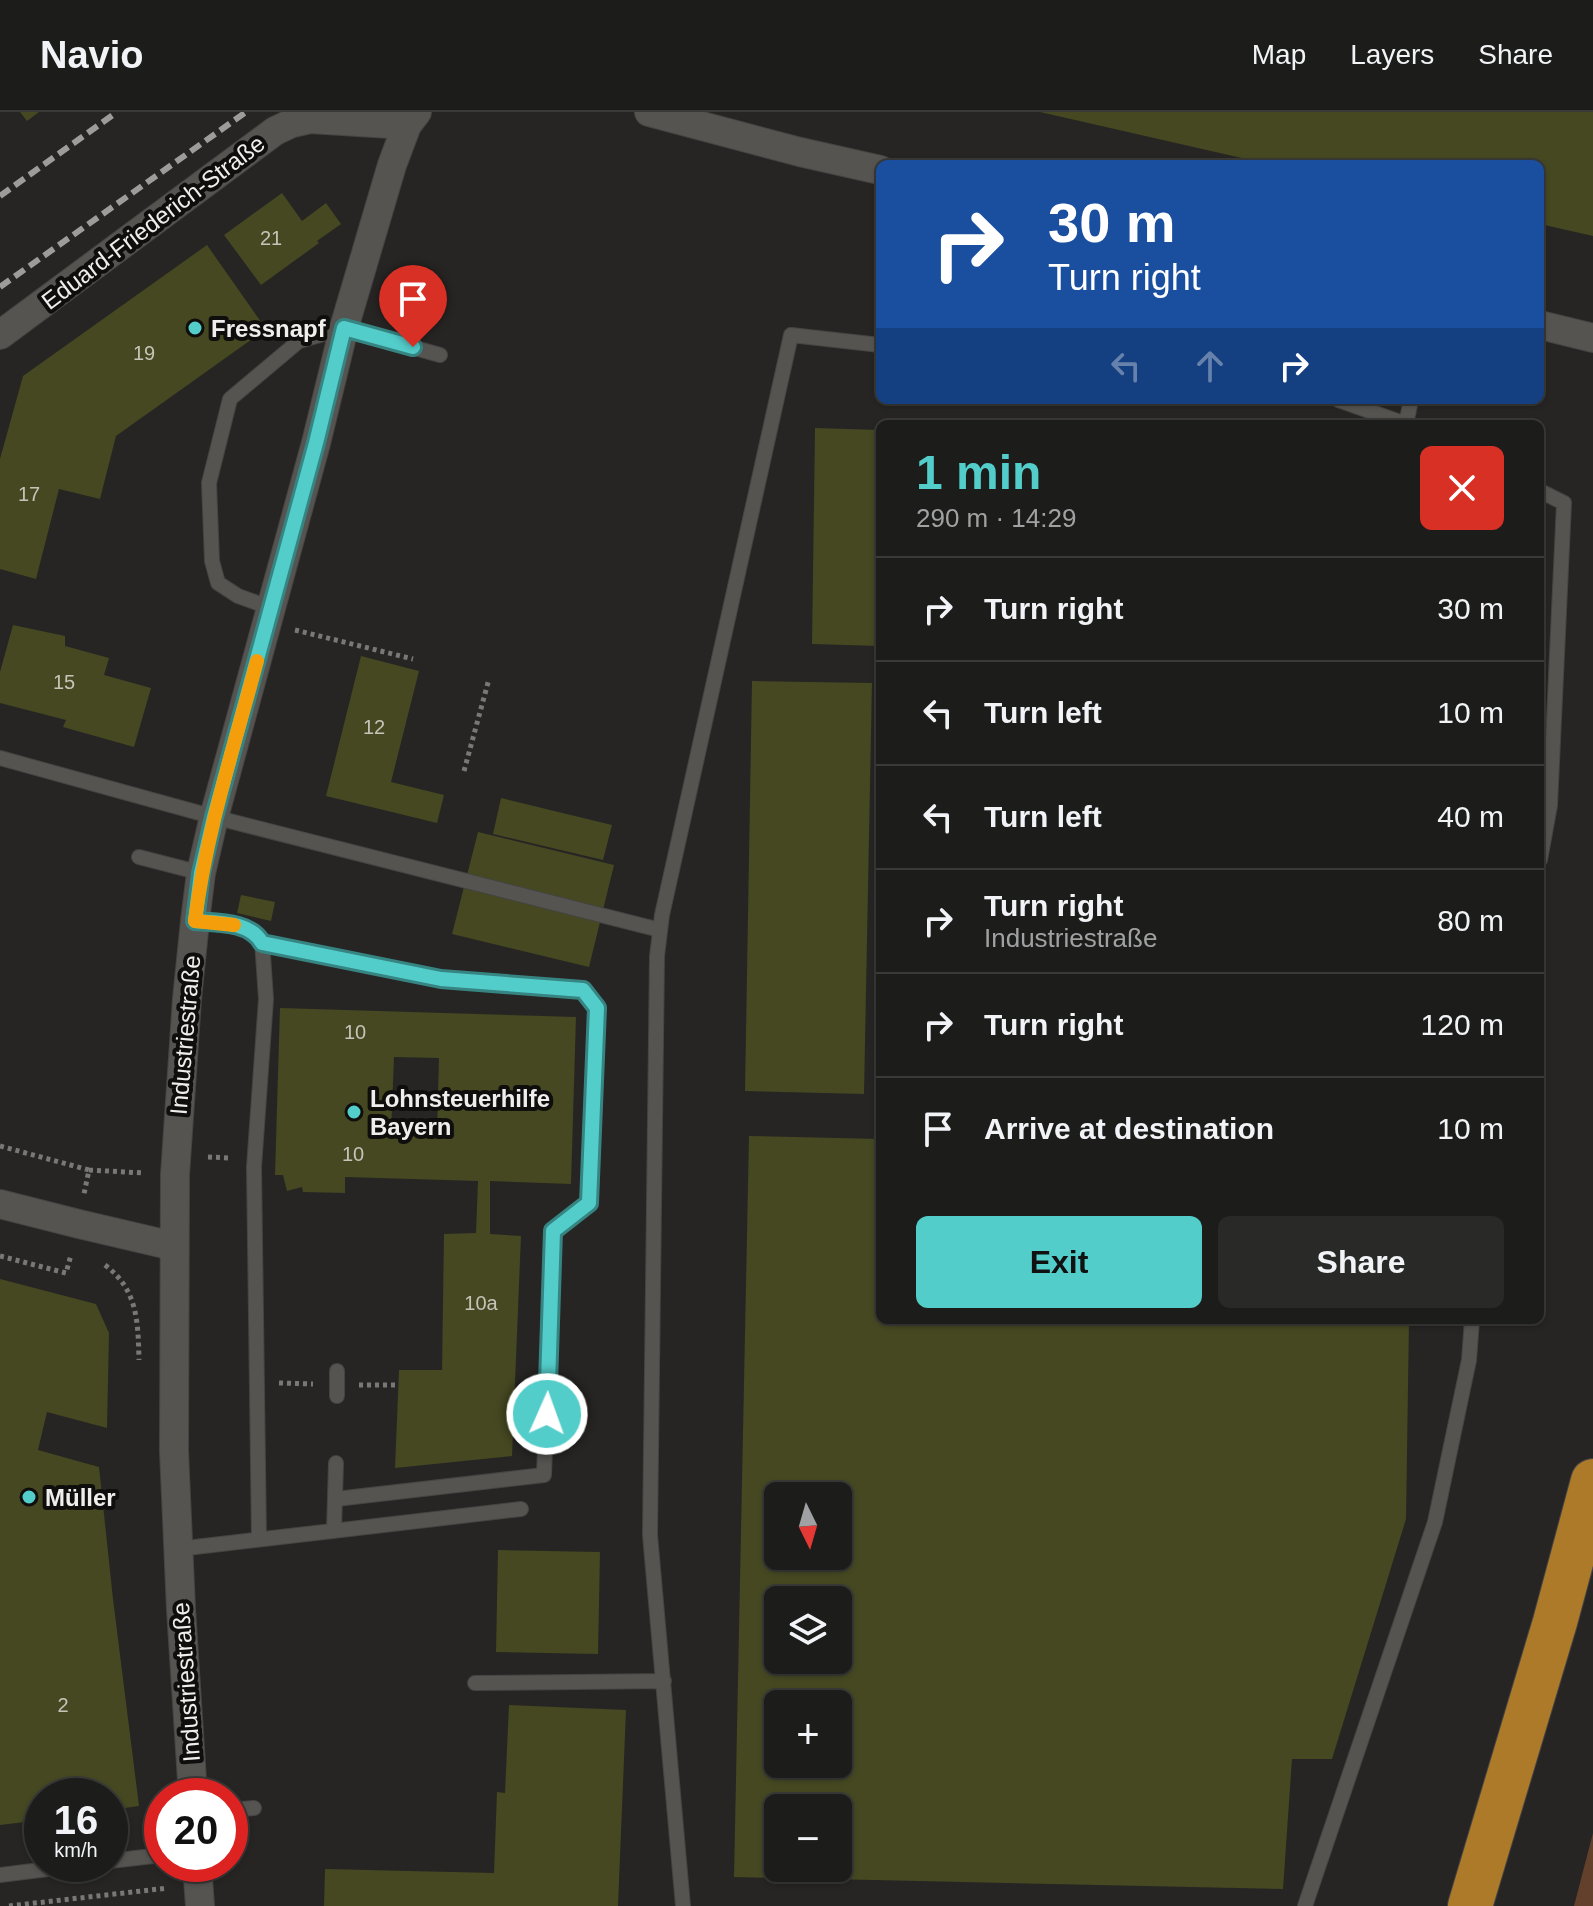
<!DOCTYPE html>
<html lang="en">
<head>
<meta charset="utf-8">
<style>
  body { margin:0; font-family:Helvetica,sans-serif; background:#292927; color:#f1f3f6; height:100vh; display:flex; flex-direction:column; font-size:30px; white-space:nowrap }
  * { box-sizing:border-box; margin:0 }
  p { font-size:26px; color:#a0a1a2 }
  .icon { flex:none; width:44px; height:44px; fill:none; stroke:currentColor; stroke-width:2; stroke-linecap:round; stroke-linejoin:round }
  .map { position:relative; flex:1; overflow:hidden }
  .drawer { position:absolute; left:876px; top:308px; width:668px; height:904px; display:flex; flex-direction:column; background:#1c1c1a; border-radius:12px; box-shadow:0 2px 6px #0004,0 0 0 2px #3a3a39 }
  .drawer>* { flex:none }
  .top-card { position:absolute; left:876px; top:48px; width:668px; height:244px; border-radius:12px; box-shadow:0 2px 6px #0004,0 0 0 2px #3a3a39; background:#1a4fa0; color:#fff; overflow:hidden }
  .needle { width:52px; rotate:175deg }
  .controls { position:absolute; left:764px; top:1370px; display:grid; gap:16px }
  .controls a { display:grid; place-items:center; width:88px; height:88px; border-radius:12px; background:#1c1c1a; box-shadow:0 2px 6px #0004,0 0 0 2px #3a3a39; font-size:40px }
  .speed { position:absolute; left:24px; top:1666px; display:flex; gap:16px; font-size:40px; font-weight:700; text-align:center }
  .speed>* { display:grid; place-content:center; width:104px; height:104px; border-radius:50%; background:#1c1c1a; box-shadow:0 2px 6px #0004,0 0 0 2px #3a3a39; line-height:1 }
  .speed small { font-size:20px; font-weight:400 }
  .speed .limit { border:12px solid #d22; background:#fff; color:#111 }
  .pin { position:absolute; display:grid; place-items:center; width:68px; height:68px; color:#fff; margin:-82px -34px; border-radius:50% 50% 50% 0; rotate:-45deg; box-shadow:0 0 8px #0007 }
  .pin .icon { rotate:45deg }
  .me { position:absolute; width:88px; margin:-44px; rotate:2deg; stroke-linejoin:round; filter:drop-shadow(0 0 6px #0008) }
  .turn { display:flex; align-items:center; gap:28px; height:168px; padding:0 40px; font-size:36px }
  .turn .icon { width:104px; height:104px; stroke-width:2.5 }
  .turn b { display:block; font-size:56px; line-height:68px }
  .lanes { display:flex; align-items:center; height:76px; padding:0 40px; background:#0003; justify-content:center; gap:40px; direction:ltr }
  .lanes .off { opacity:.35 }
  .round { display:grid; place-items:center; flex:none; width:84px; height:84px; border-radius:12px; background:#292927 }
  .headline { display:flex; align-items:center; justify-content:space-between; height:136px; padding:0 40px }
  h1 { font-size:48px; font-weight:700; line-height:60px; color:#53cdca }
  .primary-button { display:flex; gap:16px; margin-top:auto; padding:16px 40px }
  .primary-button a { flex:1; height:92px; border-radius:12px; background:#53cdca; color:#111; font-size:32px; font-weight:700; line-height:92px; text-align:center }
  .primary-button a+a { background:#292927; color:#f1f3f6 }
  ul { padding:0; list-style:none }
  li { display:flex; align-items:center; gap:24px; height:104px; padding:0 40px; border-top:2px solid #3a3a39 }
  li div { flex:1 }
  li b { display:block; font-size:30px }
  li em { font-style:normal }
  header { display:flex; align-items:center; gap:48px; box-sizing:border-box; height:112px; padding:0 40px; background:#1c1c1a; border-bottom:2px solid #3a3a39 }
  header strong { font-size:38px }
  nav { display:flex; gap:44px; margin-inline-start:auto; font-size:28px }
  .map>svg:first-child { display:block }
</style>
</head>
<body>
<header>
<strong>Navio</strong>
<nav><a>Map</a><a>Layers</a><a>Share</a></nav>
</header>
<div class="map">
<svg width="1593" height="1794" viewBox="0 0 1593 1794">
  <rect width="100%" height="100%" fill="#262523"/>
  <path fill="#63402b" d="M1593,1721V1794H1574Z"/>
  <path fill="#454821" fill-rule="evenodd" d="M20,0H39L27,9Z
    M1040,0H1593V124L1540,112V52H1268Z
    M282,81L302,109L326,91L341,112L317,129L319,131L261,173L224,123Z
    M207,133L266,217L116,324L100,387L59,377L36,467L0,457V347L23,264Z
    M815,316L880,318V534L812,532Z
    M13,513L65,524V534L109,546L104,563L151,576L134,635L63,615L66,608L0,591V560Z
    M361,544L419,559L391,670L444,683L437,711L326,684Z
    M752,569L872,571L864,982L745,979Z
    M501,686L612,713L603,748L493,722Z
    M478,720L614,753L589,855L452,822Z
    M241,783L275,790L271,809L237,801Z
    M280,896L576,905L571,1072L490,1069V1122L521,1124L512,1344L395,1356L399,1258H442L444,1122L476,1121L478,1069L345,1065V1081L303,1080L302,1075L287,1079L283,1063H275ZM394,945L439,946L437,1022L391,1021Z
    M749,1024L880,1027V1208H1409L1406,1407L1332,1647H1292L1283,1777L734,1765ZM778,1384H838V1444H778ZM778,1488H838V1548H778ZM778,1592H838V1652H778ZM778,1696H838V1756H778Z
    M0,1167L96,1192L109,1221L107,1316L47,1300L38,1338L99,1355L113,1487L139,1694L110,1698V1684H42V1708L0,1713Z
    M498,1438L600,1440L598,1542L496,1540Z
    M509,1593L626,1598L618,1794H324L325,1757L494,1761L497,1680L505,1681Z"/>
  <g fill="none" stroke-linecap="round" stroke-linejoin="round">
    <defs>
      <path id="service" d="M1338,288L1406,312
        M1406,312L1411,288
        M1540,379L1564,391L1550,693L1540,748
        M271,496L238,484L218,471L212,449L209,371L230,287L299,229L344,216L440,243
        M0,646L214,705L660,818
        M139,745L201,761
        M195,809L249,817L257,822L262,831L263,843L266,887L254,1055L259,1427
        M262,831L441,867L583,878L597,896L589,1091L553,1119L544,1363L336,1387
        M337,1284V1259
        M334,1419L336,1351
        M178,1437L521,1397
        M475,1571L664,1569
        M230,1698L254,1696
        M110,1749L162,1743
        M0,1763L88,1752
        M683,1794L650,1423L657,844L662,803L791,223L880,233
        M1305,1794L1435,1410L1469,1248L1472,1208"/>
      <path id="minor" d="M649,0L800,40L880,58
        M1540,213L1593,226
        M0,223L275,19L292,11L310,7L407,13
        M0,1092L79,1112L173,1134
        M193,1684L181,1497L174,1339L175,1063L187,887L195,809L201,761L214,705L316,331L344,216L392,53L407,13L417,0
        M197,1752L200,1794"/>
      <path id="trunk" d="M1470,1794L1555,1510L1593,1369"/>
    </defs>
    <use href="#service" stroke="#454442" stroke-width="16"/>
    <use href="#minor" stroke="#454442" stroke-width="30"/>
    <use href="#trunk" stroke="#454442" stroke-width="46"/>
    <path stroke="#797876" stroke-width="5" stroke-dasharray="4 4" stroke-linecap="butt" d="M295,518L413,547
      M464,659L489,567
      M0,1034L89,1058L84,1082
      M208,1045L230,1046
      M89,1058L144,1061
      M0,1144L66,1161L71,1143
      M105,1153C138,1178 138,1210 139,1248
      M279,1271L313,1272
      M359,1273H398
      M9,1794L168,1776"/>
    <use href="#service" stroke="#555451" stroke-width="14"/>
    <use href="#minor" stroke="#555451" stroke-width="28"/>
    <use href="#trunk" stroke="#ad7a2a" stroke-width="44"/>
    <path stroke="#9d9c9a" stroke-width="6" stroke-dasharray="12 6" stroke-linecap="butt" d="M0,84L117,0
      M0,175L246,0"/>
  </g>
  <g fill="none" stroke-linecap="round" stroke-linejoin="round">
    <defs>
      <path id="route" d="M413,235L344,216L316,331L214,705L201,761L195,809C217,811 250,809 262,831L441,867L583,878L597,896L589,1091L553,1119L547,1302"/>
    </defs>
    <use href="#route" stroke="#368583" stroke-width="20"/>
    <use href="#route" stroke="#53cdca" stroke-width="14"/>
    <path stroke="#f59e0b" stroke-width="14" d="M234,813L195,809C206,720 234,635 257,549"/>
  </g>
  <g fill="#53cdca" stroke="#0f0e0d" stroke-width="3">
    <circle cx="195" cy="216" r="8"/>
    <circle cx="354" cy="1000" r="8"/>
    <circle cx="29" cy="1385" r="8"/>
  </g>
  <g text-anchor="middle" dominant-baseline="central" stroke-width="8" stroke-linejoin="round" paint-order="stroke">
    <g font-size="20" fill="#c4c4b9">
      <text x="271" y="126">21</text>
      <text x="144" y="241">19</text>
      <text x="29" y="382">17</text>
      <text x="64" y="570">15</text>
      <text x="374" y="615">12</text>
      <text x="355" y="920">10</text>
      <text x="353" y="1042">10</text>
      <text x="481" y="1191">10a</text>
      <text x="63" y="1593">2</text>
    </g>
    <g font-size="24" fill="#efeeec" stroke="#0f0e0d">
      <text transform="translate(153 110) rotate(-37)">Eduard-Friederich-Straße</text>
      <text transform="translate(185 923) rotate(-85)">Industriestraße</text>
      <text transform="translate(186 1570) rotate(-94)">Industriestraße</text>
    </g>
    <g font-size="24" font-weight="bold" fill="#efeeec" stroke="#0f0e0d" text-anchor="start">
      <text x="211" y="216">Fressnapf</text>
      <text x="370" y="986">Lohnsteuerhilfe<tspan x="370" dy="28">Bayern</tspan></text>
      <text x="45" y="1385">Müller</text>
    </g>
  </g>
</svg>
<div class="controls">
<a><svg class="needle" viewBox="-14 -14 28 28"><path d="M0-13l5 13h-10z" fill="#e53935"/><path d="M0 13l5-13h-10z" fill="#a0a1a2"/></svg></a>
<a><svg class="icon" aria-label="layers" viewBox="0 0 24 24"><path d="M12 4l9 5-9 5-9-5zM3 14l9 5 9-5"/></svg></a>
<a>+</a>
<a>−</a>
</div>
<div class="speed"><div>16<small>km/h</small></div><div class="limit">20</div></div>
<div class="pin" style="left:413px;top:235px;background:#d93025"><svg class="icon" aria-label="arrive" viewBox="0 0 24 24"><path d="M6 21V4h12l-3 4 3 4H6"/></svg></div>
<svg class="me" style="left:547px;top:1302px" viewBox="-20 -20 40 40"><circle r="17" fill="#53cdca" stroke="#fff" stroke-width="3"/><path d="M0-11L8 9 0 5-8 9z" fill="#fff"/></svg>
<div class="top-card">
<div class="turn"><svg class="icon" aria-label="right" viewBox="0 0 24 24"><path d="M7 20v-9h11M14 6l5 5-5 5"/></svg><div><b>30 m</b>Turn right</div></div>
<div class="lanes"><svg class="icon off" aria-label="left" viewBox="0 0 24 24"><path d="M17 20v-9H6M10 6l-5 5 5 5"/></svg><svg class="icon off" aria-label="ahead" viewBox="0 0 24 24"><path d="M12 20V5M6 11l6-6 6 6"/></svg><svg class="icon" aria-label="right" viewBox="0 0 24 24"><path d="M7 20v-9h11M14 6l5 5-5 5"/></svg></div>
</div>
<section class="drawer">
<div class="headline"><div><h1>1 min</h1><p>290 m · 14:29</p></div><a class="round" style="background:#d93025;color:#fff"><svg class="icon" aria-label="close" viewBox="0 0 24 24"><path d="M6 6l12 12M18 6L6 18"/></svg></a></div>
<ul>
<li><svg class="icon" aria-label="right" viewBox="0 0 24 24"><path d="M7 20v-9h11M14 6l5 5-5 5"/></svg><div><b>Turn right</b></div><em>30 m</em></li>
<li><svg class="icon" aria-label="left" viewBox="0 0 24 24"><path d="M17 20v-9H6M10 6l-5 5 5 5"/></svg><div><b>Turn left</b></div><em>10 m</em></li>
<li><svg class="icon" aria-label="left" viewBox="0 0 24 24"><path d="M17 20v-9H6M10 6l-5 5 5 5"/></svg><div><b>Turn left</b></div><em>40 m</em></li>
<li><svg class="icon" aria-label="right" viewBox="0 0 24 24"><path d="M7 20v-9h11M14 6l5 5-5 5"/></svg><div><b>Turn right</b><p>Industriestraße</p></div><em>80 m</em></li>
<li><svg class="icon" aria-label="right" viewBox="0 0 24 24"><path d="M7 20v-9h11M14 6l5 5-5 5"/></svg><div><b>Turn right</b></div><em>120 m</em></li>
<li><svg class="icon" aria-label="arrive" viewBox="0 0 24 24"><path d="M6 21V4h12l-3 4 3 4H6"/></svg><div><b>Arrive at destination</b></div><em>10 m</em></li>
</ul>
<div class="primary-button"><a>Exit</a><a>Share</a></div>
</section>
</div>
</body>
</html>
